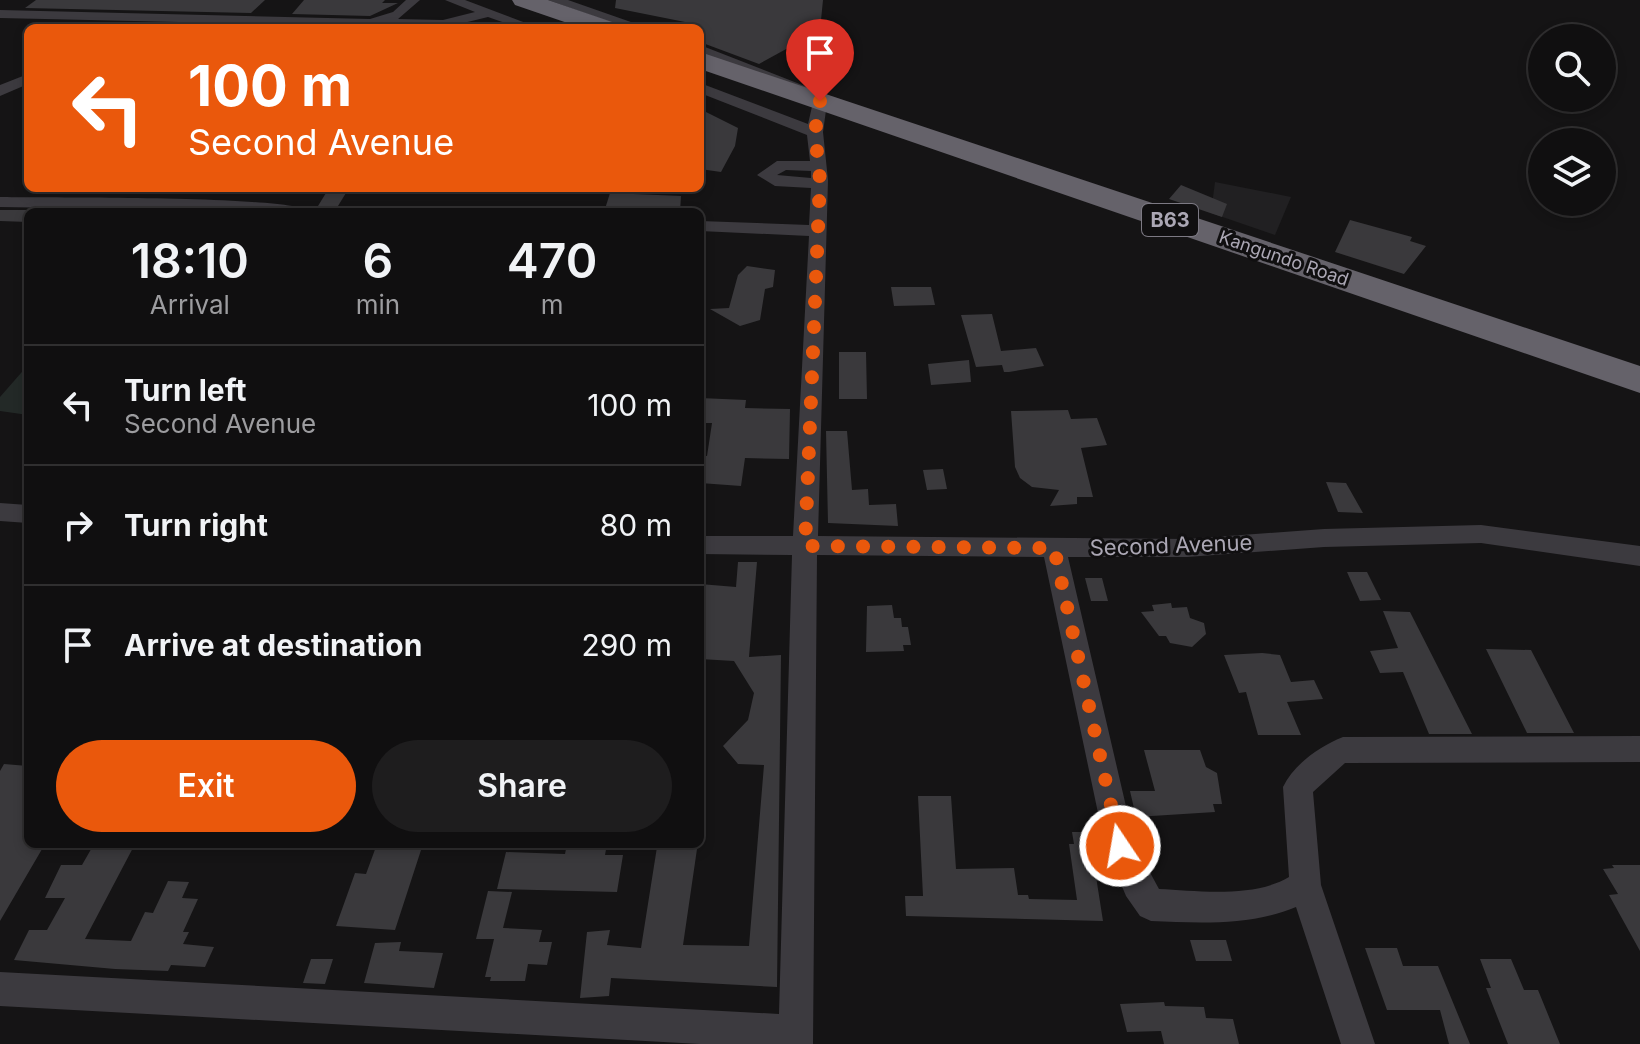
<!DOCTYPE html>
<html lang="en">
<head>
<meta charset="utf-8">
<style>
  body { margin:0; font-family:Inter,sans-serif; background:#1e1d1e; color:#f1f3f6; height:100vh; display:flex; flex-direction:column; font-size:30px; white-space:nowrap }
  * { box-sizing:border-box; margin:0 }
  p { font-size:26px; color:#9c9c9f }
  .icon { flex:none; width:44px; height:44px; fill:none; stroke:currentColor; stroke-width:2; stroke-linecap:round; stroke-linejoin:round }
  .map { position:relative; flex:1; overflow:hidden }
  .drawer { position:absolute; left:24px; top:208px; width:680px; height:640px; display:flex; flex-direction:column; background:#100f10; border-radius:12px; box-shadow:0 4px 12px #0003,0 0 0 2px #302f30 }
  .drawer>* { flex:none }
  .guide { position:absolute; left:24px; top:24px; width:680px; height:168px; border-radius:12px; box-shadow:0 4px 12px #0003,0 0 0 2px #302f30; background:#ea580c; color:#fff; overflow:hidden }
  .fabs { position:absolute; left:1528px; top:24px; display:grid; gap:16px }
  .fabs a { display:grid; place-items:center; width:88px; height:88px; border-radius:50%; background:#100f10; box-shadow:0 4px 12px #0003,0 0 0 2px #302f30; font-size:40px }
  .pin { position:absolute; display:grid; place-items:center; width:68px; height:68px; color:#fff; margin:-82px -34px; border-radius:50% 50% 50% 0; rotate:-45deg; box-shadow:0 0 8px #0007 }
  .pin .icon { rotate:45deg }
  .me { position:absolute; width:88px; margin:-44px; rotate:348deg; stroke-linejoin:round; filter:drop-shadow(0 0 6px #0008) }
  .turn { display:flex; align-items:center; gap:28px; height:168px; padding:0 32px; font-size:36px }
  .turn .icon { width:104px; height:104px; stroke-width:2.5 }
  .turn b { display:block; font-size:56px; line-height:68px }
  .eta { display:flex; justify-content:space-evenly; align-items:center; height:136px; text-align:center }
  .eta b { font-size:48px; font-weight:600; line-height:56px }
  .button { display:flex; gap:16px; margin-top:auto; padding:16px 32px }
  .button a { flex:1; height:92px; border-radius:48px; background:#ea580c; color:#fff; font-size:32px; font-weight:600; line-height:92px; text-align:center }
  .button a+a { background:#1e1d1e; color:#f1f3f6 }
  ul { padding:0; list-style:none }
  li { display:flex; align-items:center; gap:24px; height:120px; padding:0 32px; border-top:2px solid #302f30 }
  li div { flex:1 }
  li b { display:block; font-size:30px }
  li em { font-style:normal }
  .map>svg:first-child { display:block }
</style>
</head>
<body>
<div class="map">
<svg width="1640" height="1044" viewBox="0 0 1640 1044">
  <rect width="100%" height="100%" fill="#151415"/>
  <path fill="#212022" d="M1215,182L1291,197L1275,235L1211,213Z"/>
  <path fill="#232927" d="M28,365V415L0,411V397Z"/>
  <path fill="#3a393c" d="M36,0H265L251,13L25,8Z
    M304,0H385L382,3H398L370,16L292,14Z
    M616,0H823L816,70H796L799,42L759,64L700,42V25L615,8Z
    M700,109L738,128L735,146L721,172L700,169Z
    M1181,185L1227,204L1222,217L1169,199Z
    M329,188H349L338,206H318Z
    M610,193L681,196L680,212L605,209Z
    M0,210H28V222L0,221Z
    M1350,220L1412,237L1410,241L1426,246L1404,274L1335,252Z
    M747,266L775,270L773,287L765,289L760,320L740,326L710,309L729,308L738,275Z
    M891,287H931L935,305L894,306Z
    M992,314L1001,351L1036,348L1044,366L1009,372H1004L1002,365L976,367L961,315Z
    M839,352H866L867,399H839Z
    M969,360L971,382L931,385L928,364Z
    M700,398L746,400L745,408L790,409L789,459L745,458L741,486L700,483V455L707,456L712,423H700Z
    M1068,410L1071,419L1097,418L1107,445L1081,448L1093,497H1077V504L1050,506L1059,490L1032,487L1020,478L1015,467L1011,411Z
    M826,431H847L852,490L868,489L869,505L896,504L898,526L828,523Z
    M943,469L947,489L927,490L923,470Z
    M1326,482L1346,483L1363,513L1338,512Z
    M738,562H757L749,657L781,655L777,987L611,978L609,996L580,998L587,932L610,930L607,945L641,948L657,847L697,849L683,945L749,946L764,765L738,764L723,746L748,720L754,693L734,661L700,659V584L736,587Z
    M1347,572H1367L1381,600L1360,601Z
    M1085,578H1102L1108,601H1091Z
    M1171,603L1172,608L1187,607L1190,618L1204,623L1206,634L1192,647L1170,643L1166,636H1159L1141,612L1154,611L1152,605Z
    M892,605L894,618H901L902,627H908L911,645H903L904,651L866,652L867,606Z
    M1383,611L1410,612L1472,734H1429L1403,672L1380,673L1370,651L1398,648Z
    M1486,649L1531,650L1574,733H1527Z
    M1262,653L1280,655L1291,682L1314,680L1323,699L1287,702L1301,735H1258L1246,692L1239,693L1224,655Z
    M1144,750H1200L1206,767L1217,773L1222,804H1213L1215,812L1136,817L1130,791H1155Z
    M4,764L28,766V844H45L0,921V771Z
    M918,796H951L956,869L1014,868L1018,895H1028L1029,899L1077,900L1069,844H1074L1072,832H1089L1103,921L906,916L905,896H923Z
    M94,844H135L85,939L131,941L145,912L153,913L168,881L189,882L182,898L198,899L183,932H189L183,944L214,947L205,967L171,965L168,971L115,969L14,960L29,930H47L65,898H45L61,865H82Z
    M377,844L422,847L395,930L336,926L355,873L366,874Z
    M567,844H607L605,855H623L617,892L497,889L506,852L565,854Z
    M1612,865H1640V951L1609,895L1618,894L1603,869L1614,868Z
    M488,891L512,892L503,928L542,930L539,942H552L547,965L528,964L525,981H490L491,977H485L494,939H476Z
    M1190,940H1226L1232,961H1196Z
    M401,942L399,951L443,953L434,988L364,983L375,943Z
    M1365,948H1397L1403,966H1438L1470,1044H1449L1440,1010H1387Z
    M311,959H333L325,984L303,983Z
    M1480,959H1511L1524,990H1538L1560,1044H1508L1486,988H1491Z
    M1164,1002L1165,1006L1204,1007L1206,1018L1233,1019L1239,1044H1164L1161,1031L1127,1032L1120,1004Z"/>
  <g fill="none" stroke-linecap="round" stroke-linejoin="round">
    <path fill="#3c3a3f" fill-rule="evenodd" d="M406,0H420L398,19L443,20L475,12L445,0H465L539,28H519L488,17L443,28L0,18V10L370,19L393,12Z
      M548,0H568L648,28H627Z
      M700,45L843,101L835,106L827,103L823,132L828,180L818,536L1187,539L1324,529L1481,525L1640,546V566L1481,543L1324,547L1187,557H1068L1135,845L1159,889C1198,891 1254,898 1289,877L1283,787C1294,764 1320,746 1343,737L1640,736V762L1345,763L1313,792L1321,885L1375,1044H1341L1296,907C1250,926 1200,923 1151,921L1140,916L1126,896L1105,846L1044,557L817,555L813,1044H700L0,1006V972L779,1014L792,555L700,554V536H793L809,236L700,231V221L809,225L811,188L775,186L757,175L777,161H810L807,135L700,93V83L808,124L814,98L700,54ZM786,170L811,171V178L777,175Z
      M28,74V84L0,96V85Z
      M0,197C42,198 294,195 311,212L0,207Z
      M0,503L28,505V523L0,521Z"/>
    <path fill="#65626a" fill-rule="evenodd" d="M512,0H548L615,23L619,28H582L515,5Z
      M700,52L1640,366V393L700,69Z"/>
  </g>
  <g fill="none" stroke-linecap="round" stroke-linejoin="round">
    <path stroke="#ea580c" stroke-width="14" stroke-dasharray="0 25.2" d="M820,101L815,132L820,180L805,546L1054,548L1120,846"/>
  </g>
  <g text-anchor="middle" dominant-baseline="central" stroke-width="6" stroke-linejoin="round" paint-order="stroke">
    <g font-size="18" fill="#aba7b4" stroke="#100f10">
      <text transform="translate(1284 258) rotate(19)">Kangundo Road</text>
    </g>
    <rect fill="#100f10" stroke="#7c7983" stroke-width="2" x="1142" y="204" width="56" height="32" rx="6"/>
    <g font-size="20" font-weight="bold" fill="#aba7b4">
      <text x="1170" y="220">B63</text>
    </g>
    <g font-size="22" fill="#aba7b4" stroke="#100f10">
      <text transform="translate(1171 545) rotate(-2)">Second Avenue</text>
    </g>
  </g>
</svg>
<div class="fabs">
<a><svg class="icon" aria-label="search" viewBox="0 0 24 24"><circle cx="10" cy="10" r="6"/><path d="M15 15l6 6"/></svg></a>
<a><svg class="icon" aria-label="layers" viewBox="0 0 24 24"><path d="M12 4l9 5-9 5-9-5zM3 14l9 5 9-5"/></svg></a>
</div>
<div class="pin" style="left:820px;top:101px;background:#d93025"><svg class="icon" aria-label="arrive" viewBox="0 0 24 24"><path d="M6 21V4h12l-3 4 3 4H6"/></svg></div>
<svg class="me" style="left:1120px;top:846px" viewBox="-20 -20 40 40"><circle r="17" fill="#ea580c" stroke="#fff" stroke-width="3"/><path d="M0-11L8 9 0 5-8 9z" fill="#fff"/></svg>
<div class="guide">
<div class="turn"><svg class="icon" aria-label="left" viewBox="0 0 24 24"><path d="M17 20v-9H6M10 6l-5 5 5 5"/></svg><div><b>100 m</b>Second Avenue</div></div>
</div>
<section class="drawer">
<div class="eta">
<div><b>18:10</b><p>Arrival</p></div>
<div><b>6</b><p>min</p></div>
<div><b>470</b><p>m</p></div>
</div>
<ul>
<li><svg class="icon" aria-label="left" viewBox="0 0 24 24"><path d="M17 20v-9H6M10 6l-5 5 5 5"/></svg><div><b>Turn left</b><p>Second Avenue</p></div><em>100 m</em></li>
<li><svg class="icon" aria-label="right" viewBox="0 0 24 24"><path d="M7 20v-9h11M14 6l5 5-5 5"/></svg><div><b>Turn right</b></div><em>80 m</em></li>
<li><svg class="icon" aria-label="arrive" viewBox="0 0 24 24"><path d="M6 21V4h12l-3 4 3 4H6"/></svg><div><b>Arrive at destination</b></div><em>290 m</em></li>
</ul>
<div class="button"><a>Exit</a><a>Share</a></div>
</section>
</div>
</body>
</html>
